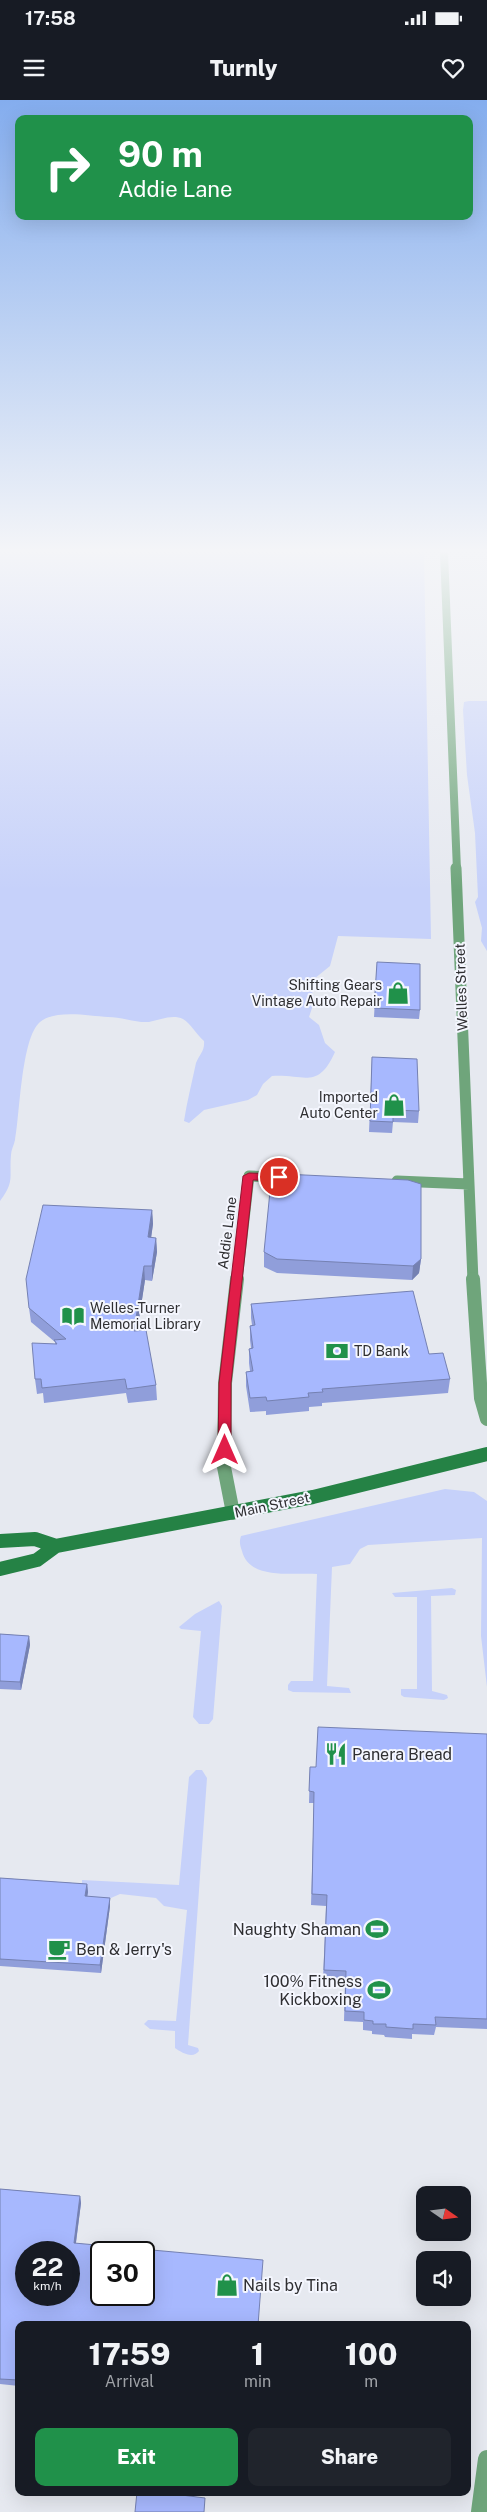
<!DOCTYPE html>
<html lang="en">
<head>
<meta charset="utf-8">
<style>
  body { margin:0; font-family:"Public Sans",sans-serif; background:#20242c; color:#f1f3f6; height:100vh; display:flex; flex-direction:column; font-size:19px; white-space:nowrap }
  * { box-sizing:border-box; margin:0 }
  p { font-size:16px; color:#9ea1a6 }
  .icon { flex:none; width:28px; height:28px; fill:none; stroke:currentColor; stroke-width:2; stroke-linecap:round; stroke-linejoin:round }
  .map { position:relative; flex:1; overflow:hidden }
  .sheet { position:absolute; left:15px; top:2221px; width:456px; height:175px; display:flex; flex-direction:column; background:#171b24; border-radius:10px; box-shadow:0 5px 20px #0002 }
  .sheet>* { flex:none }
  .banner { position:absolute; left:15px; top:15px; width:458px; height:105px; border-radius:10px; box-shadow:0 5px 20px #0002; background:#20914a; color:#fff; overflow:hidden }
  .needle { width:32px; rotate:104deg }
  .controls { position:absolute; left:416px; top:2086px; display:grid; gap:10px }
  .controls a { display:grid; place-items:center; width:55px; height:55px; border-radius:10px; background:#171b24; box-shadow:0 5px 20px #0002; font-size:25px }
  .speed { position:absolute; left:15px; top:2141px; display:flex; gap:10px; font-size:25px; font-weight:700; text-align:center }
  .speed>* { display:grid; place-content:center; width:65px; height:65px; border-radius:50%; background:#171b24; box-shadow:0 5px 20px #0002; line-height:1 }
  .speed small { font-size:12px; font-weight:400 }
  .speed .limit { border:2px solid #111; border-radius:8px; background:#fff; color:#111 }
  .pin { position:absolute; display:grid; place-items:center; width:42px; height:42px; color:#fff; margin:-21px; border:2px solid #fff; border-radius:50%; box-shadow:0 1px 5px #0007 }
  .me { position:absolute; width:55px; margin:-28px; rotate:0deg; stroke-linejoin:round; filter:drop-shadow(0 0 4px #0008) }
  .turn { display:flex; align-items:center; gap:18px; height:105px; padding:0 20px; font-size:22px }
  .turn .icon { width:65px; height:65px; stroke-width:2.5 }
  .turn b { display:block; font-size:35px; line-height:42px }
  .eta { display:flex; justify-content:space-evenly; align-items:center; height:85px; text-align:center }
  .eta b { font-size:30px; font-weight:800; line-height:35px }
  .button { display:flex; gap:10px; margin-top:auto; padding:10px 20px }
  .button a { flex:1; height:58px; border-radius:10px; background:#20914a; color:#fff; font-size:20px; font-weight:800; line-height:58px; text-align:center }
  .button a+a { background:#20242c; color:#f1f3f6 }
  .status { display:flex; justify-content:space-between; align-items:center; height:35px; padding:0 25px; background:#171b24; direction:ltr }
  .status svg { height:14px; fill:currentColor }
  header { display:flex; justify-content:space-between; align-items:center; height:65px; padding:0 20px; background:#171b24; font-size:22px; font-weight:800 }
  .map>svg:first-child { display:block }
</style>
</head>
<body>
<div class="status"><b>17:58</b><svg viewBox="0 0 49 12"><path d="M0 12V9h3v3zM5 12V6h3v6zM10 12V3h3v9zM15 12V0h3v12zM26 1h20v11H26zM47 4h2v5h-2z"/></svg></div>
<header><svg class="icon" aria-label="menu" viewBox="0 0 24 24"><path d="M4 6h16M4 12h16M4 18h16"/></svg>Turnly<svg class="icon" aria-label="heart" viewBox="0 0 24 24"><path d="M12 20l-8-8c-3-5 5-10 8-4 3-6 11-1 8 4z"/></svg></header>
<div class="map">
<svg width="487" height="2412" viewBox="0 0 487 2412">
  <rect width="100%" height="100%" fill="#e6e9f0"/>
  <path fill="#c6d1fa" d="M0,453H424L431,839L338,836L330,866L314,879L312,892L315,899L309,917L319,925L325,943L335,952C318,990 305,974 272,976L263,984L257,995L248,1000L204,1010L189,1023L184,1021C187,1001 192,982 196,963C199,955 205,951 204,941C196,934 191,924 183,919C172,914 160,920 149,922C136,923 121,917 108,917C89,916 56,909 40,922C21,938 20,1015 15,1040C14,1045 11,1050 11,1055C9,1078 15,1081 0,1101Z
    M469,601H487V851L481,841L482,828L475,802L478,797L475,733L467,675L463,610L464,602Z
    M445,1389L474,1392L487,1401V1587L481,1536L482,1438L368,1445L360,1449L350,1464L332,1467L327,1586L349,1588L351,1593L293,1592L288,1590V1585L291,1581H313L317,1474C295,1472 249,1481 242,1451C240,1445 239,1442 241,1436Z
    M452,1488L456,1490L455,1495L431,1496L432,1591L447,1595L448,1598L444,1600L404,1597L401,1595V1589H417V1497H395L392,1493Z
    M219,1501L222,1506L213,1619L209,1624H199L193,1617L201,1531L181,1529L179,1527L195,1514Z
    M196,1670H202L207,1678L188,1945L198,1948L199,1951C193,1959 182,1953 175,1948V1931L150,1929L144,1924L148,1920L176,1921L187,1810L164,1806L156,1798L120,1794L111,1798H87L88,1789L82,1788V1780L179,1785L189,1677Z"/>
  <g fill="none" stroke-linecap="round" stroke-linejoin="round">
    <path stroke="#6fa57b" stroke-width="8" d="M444,453L457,770"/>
    <path stroke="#6fa57b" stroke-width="11" d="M456,768L473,1181
      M397,1081L469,1084
      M237,1181L249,1076L292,1078"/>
    <path stroke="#6fa57b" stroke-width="14" d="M473,1179L481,1298L487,1319
      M233,1413L224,1367L225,1283L237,1179"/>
    <path stroke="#6fa57b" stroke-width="18" d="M480,2412L487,2359"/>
    <path stroke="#258245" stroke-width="14" d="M0,1441L35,1439L56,1446
      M0,1469L37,1460L56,1446L313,1397L487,1354"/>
  </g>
  <path fill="#909eda" d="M377,862L420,910L419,919L374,917Z
    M372,957L419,1011L418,1023L393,1022L392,1033L369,1032Z
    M152,1110L153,1124L151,1138H156L157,1152L152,1181L145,1180L137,1231L156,1285L157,1300L128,1303L126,1293L44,1303L43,1293L37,1294L35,1279L55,1244V1242L31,1222L29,1208Z
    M264,1152L421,1159L419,1173L412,1180L277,1173L264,1167Z
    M251,1204L429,1254L450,1279L448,1293L322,1303V1306L309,1307V1311L266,1315V1311L250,1312L246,1286V1272L250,1271L249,1263V1249L251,1248L250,1240V1226L252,1225L251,1218Z
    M0,1534L29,1536L30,1545L21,1590L0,1589Z
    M487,1634V1929L436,1927L434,1935L412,1934V1939L385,1937L384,1935L372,1934V1931L363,1930V1922L344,1921L345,1881L323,1880L326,1806L311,1805L314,1703H309L310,1667H316Z
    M0,1778L87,1784L88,1792L87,1797L110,1798V1806L101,1873L0,1866Z
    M0,2089L80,2096L81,2103L76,2143L19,2225V2286L0,2284Z"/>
  <path fill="#7581b2" d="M152,1110L153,1124L149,1152L148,1137Z
    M156,1138L157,1152L152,1181V1166Z
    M421,1159L419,1173L412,1180L413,1166Z
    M144,1166L145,1180L135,1246L134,1231Z
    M29,1536L30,1545L21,1590L20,1582Z
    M87,1784L88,1792L86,1804L85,1796Z
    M110,1798V1806L101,1873L100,1865Z
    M80,2096L81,2103L75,2149L74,2143Z"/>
  <path fill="#a7b8fe" stroke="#7581b2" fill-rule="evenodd" d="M377,862L420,864V910L374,908Z
    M372,957L417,959L419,1011L393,1010V1022L370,1021Z
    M284,1074L408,1080L421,1084V1159L413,1166L277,1159L264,1152L271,1081L276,1077Z
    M43,1105L152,1110L148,1137L156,1138L152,1166H144L134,1231L146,1230L156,1285L127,1289L125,1279L42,1288L41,1279H35L32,1243L57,1244L54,1240L66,1239L29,1208L26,1179Z
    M413,1191L429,1254L443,1253L450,1279L322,1289L323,1292L308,1293L309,1297L267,1301L266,1297L250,1298L246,1272L253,1271L249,1249L253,1248L250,1226L255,1225L251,1204Z
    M0,1534L29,1536L20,1582L0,1581Z
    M318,1627L487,1634V1919L435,1917L436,1925L413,1924V1929L386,1927V1924H373V1921L364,1920V1912L345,1911L346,1871L324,1870L327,1795L312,1794L314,1692L309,1691L310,1667H316Z
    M0,1778L87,1784L85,1796L110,1798L100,1865L0,1859Z
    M0,2089L80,2096L74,2143L263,2160L258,2225H19V2280L0,2279ZM26,2152H69V2195H26ZM101,2152H144V2195H101Z
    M137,2392H158L205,2398L204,2412H135Z"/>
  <linearGradient id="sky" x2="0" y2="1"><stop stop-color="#84adee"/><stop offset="0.57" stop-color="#f4f5f8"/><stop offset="1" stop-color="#f4f5f8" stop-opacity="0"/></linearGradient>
  <rect width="487" height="791" fill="url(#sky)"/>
  <path fill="#e11d48" stroke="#92132f" d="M249,1073L279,1074L284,1077L279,1081L253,1080L231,1283V1350L225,1355L218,1350L219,1283L243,1076Z"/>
  <defs>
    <symbol id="shop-bare" viewBox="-9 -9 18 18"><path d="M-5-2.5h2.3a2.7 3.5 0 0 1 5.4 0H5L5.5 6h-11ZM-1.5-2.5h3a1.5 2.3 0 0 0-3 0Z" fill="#20914a" stroke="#f4f6fe" stroke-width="2.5" paint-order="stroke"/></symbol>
    <symbol id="library-bare" viewBox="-9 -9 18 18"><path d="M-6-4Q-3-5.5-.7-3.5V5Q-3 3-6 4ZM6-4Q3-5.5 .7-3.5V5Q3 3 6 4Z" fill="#20914a" stroke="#f4f6fe" stroke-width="2.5" paint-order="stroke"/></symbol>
    <symbol id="bank-bare" viewBox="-9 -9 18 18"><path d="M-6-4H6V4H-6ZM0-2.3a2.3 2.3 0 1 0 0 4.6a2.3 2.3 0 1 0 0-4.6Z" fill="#20914a" stroke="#f4f6fe" stroke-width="2.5" paint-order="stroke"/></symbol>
    <symbol id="restaurant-bare" viewBox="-9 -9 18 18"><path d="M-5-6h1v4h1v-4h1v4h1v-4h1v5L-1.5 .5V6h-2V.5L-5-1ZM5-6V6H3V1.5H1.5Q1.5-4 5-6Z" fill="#20914a" stroke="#f4f6fe" stroke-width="2.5" paint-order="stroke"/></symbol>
    <symbol id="stadium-bare" viewBox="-9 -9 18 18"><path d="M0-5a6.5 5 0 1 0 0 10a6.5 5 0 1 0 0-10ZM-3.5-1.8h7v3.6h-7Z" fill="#20914a" stroke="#f4f6fe" stroke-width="2.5" paint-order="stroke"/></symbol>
    <symbol id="cafe-bare" viewBox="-9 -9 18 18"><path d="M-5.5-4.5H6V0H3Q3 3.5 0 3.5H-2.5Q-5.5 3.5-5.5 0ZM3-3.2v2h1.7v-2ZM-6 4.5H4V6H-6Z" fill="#20914a" stroke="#f4f6fe" stroke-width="2.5" paint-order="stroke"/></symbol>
  </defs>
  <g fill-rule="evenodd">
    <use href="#shop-bare" x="382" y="877" width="32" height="32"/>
    <use href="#shop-bare" x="378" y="989" width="32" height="32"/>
    <use href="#library-bare" x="57" y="1200" width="32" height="32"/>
    <use href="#bank-bare" x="321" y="1235" width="32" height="32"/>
    <use href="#restaurant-bare" x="320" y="1638" width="32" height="32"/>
    <use href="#stadium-bare" x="361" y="1813" width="32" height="32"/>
    <use href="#cafe-bare" x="43" y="1833" width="32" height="32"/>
    <use href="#stadium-bare" x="363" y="1874" width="32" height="32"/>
    <use href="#shop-bare" x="211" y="2169" width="32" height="32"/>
  </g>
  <g text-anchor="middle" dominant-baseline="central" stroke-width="4" stroke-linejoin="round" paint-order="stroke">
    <g font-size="14" fill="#2f2f32" stroke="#f4f6fe" text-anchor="end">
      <text x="382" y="885">Shifting Gears<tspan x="382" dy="16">Vintage Auto Repair</tspan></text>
      <text x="378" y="997">Imported<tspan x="378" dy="16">Auto Center</tspan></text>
      <text x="90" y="1208" text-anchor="start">Welles-Turner<tspan x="90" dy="16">Memorial Library</tspan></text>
      <text x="354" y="1251" text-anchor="start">TD Bank</text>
    </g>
    <g font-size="14" fill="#2f2f32" stroke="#f4f6fe">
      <text transform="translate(461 887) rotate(-92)">Welles Street</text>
      <text transform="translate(227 1133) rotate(-83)">Addie Lane</text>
      <text transform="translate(272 1405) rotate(-12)">Main Street</text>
    </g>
    <g font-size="16" fill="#2f2f32" stroke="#f4f6fe" text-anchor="start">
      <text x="352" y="1654">Panera Bread</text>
      <text x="361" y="1829" text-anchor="end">Naughty Shaman</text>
      <text x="76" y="1849">Ben &amp; Jerry's</text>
      <text x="362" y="1881" text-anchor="end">100% Fitness<tspan x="362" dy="18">Kickboxing</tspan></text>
      <text x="243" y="2185">Nails by Tina</text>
    </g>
  </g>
</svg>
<div class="controls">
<a><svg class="needle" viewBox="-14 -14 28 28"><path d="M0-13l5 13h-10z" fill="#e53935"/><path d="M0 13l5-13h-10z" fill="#9ea1a6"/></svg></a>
<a><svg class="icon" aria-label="sound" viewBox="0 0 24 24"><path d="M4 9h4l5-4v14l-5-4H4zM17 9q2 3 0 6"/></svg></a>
</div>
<div class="speed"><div>22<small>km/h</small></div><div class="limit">30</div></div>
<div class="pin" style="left:279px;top:1077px;background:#d93025"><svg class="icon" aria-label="arrive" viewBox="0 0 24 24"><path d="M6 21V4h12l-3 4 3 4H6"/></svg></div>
<svg class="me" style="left:225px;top:1350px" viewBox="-20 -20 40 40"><path d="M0-17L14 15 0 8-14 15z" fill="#e11d48" stroke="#fff" stroke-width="4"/></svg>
<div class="banner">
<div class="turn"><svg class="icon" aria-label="right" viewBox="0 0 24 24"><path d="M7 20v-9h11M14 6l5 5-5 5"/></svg><div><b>90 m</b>Addie Lane</div></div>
</div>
<section class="sheet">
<div class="eta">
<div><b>17:59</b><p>Arrival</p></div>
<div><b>1</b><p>min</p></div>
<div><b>100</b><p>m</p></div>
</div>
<div class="button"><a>Exit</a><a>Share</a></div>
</section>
</div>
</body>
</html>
